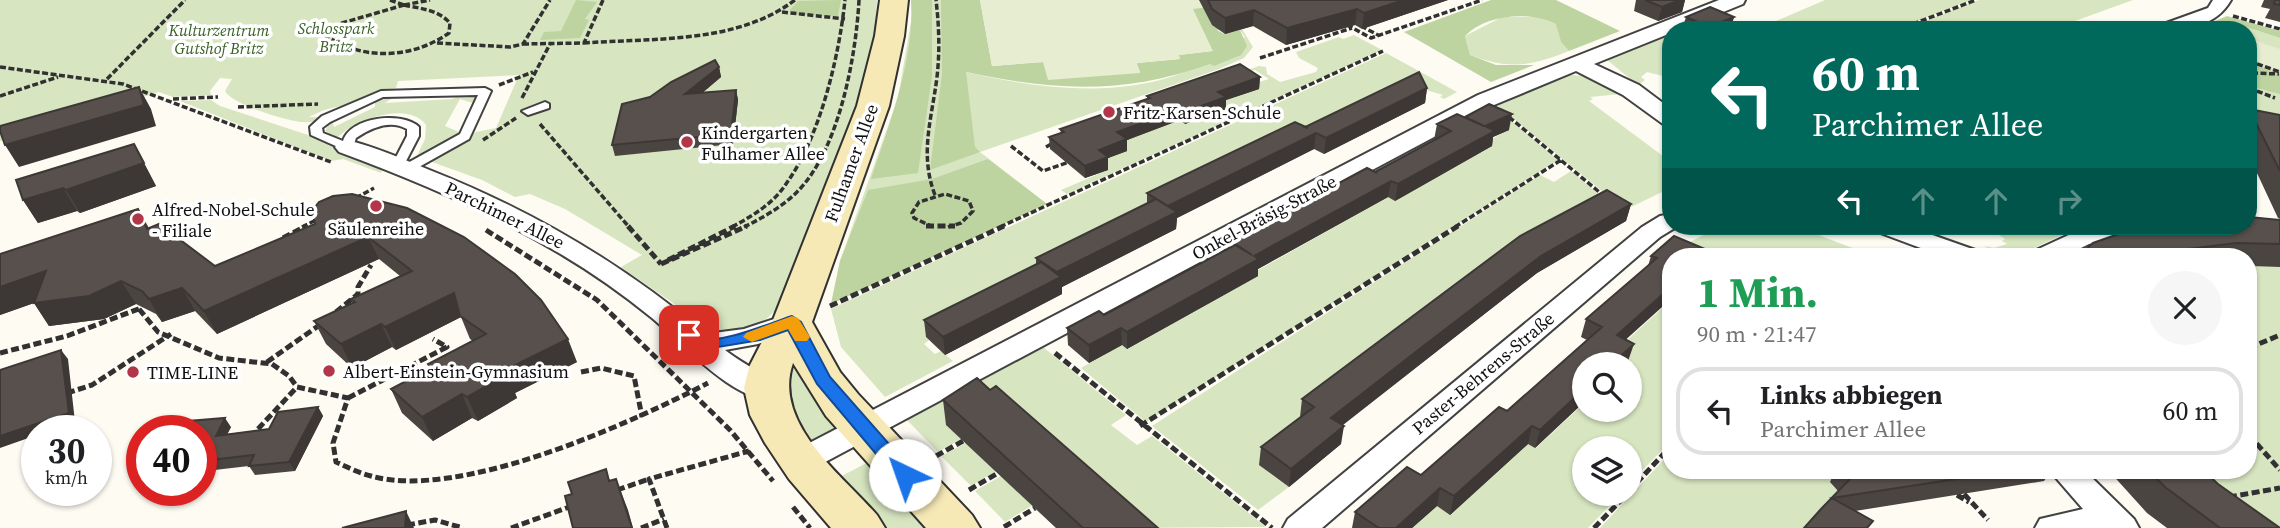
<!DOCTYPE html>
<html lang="de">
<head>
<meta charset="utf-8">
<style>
  body { margin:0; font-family:"Source Serif 4",serif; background:#f6f6f6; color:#202124; height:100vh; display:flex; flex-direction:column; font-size:26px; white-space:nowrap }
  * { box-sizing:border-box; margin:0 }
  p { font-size:23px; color:#757577 }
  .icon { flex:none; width:38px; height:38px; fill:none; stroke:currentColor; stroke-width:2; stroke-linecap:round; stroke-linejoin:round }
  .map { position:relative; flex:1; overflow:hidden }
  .drawer { position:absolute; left:1662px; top:248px; width:595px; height:231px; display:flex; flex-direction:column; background:#fff; border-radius:28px; box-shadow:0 2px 5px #0004 }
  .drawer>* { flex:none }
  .top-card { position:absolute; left:1662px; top:21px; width:595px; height:214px; border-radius:28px; box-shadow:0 2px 5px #0004; background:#00695c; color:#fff; overflow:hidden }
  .tools { position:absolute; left:1572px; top:352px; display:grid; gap:14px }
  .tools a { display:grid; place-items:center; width:70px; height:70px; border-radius:50%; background:#fff; box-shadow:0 2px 5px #0004; font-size:35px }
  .speed { position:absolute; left:21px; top:415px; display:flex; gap:14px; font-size:35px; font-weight:700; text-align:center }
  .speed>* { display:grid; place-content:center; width:91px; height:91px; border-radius:50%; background:#fff; box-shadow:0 2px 5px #0004; line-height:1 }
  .speed small { font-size:18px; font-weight:400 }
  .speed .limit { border:10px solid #d22; background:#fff; color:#111 }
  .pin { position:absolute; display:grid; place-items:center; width:60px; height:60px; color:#fff; margin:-30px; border-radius:14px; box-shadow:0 4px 10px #0006 }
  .me { position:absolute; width:77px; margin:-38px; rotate:318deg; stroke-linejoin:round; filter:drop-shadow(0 0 5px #0008) }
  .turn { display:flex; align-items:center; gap:24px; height:147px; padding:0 35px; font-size:32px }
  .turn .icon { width:91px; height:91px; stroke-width:2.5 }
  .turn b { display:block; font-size:49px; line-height:60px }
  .lanes { display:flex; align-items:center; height:66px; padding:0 35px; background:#0003; justify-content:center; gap:35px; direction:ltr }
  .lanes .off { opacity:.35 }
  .round { display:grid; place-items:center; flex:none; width:74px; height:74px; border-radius:37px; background:#f6f6f6 }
  .headline { display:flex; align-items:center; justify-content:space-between; height:119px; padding:0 35px }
  h1 { font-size:42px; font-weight:700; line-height:52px; color:#1e9e55 }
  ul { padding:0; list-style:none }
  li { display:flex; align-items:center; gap:21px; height:88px; margin:0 14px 10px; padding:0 21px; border:4px solid #e0e0e0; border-radius:28px }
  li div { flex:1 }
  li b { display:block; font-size:26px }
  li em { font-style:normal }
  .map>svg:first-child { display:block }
</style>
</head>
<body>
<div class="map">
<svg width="2280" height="528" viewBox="0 0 2280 528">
  <rect width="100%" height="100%" fill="#fefbf3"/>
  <path fill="#d7e5c0" d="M0,0H877L874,61L853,132L777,309L763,322L745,330H712L621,267L642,255L565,209L530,194L515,197L482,180L432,162L435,157L476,132L496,128L519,75L398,81L396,88C379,90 368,98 352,103C335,108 328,107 309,117H324C317,121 312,123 303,122C287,121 231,104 225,91L232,79L220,78L210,91L211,95L173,97L159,92L0,141Z
    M911,0H957L965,72C1031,87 1108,98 1174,76C1198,68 1222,50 1245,37L1240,30L1242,29L1253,47L1244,58L1219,69L980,152L1047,204L831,304L840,261L898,98L912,16Z
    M1825,0H1972L1893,30H1755Z
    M1979,0H2133L2050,30H1901Z
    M1502,17H1543L1557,24L1561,42L1569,51C1530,66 1510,70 1470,55L1465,36Z
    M2240,25L2280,38V116L2249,111V30H2229Z
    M1354,35L1382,50L1067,194L1061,190L1108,170L1093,157L1116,143L1179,120L1185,124L1225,109L1216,103L1258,89L1253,84L1269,79L1255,70L1230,76L1259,66L1266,67L1267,74L1280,82L1316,72L1318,68L1299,58L1296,52L1339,37L1343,39Z
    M1668,35L1671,36V78L1647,72L1641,77L1645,80L1638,85L1607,60Z
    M1386,53L1457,92L1444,99L1440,97L1443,95L1423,89L926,337L929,340L924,344L935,354L941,351L953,361L885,397L841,347L831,309Z
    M1570,75L1588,76L1620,94L1590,97L1593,99L1589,101L1671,162V194L1662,192L1625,210L1497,105Z
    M479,92L477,101L473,103L460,99L445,126L459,132L457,136L420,156H417L425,139L426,125C408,100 354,120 337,138L325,131L332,120L334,127L375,107V99L397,95L385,103L452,99L466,93Z
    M211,100L220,106L308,135L382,169L381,173L343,159L331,161L180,101Z
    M1503,114L1558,160L1146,422L1081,368L1121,345L1128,349L1257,276L1253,273L1388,197L1396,200L1491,147L1485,143L1508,130Z
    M1571,171L1620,212L1300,417L1267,471L1289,487L1258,510L1152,426L1540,175L1554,182Z
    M1721,226H1795L1876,257H1714L1684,245Z
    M1985,226H2071L2077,229C2063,233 2016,258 2010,257C2001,256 1992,250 1984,246L1994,248L2007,244L2002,241L2005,239Z
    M2249,266L2280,267V528L2161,471H2249Z
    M1671,300V441L1629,484V448H1584V494H1621L1588,528H1412L1437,506L1451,514L1527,443L1536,448L1584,403V410H1629V364L1613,353Z
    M1043,347L1126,415L1111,425L1137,445L1152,436L1266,527L1123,528L947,425L961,439L938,452L907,420Z
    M789,351L840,427L815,441L808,440L788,413Z
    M966,443L996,471L971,486L941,456Z
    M1671,452V471H1901L1831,482L1855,511L1812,528H1600Z
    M874,459L938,528H883L840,477Z
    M1001,476L1033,505L1005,522L975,491Z"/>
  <path fill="#bdd4a1" d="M576,0L597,2L585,19L589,20L580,38L540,40L544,32L561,31Z
    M841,0L838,16L798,15L789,11L798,1Z
    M911,0H932V76L918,173L871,179C889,125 915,58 911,0Z
    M941,0H980L992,66L1043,62L1140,72L1136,63L1180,59L1178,55L1212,51L1192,8L1216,6L1232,25L1217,30L1224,34L1240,30L1247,46L1241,55L1214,66L1210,64C1124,95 1054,91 966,72L975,147L980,152L930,170L942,74Z
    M1491,0H1556L1620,31L1569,51L1561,42L1556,24C1531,11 1486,14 1465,36L1470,55L1496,65H1534L1491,82L1404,32Z
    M2227,16L2280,31V38L2240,25L2229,30H2194Z
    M2249,63L2280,74V94L2249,86L2251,73Z
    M988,159L1047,204L831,304L840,261L868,190L932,179Z"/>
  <path fill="#e6edd0" d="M980,0H1199L1216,6L1193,9L1213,51L1179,55L1180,59L1137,63L1140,73L1048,80L1043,62L992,66Z
    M2253,40L2280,49V71L2249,59V42Z"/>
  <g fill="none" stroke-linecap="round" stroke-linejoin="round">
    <defs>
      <path id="lane" d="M485,88L491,91L469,139L410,172H402L400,168H394L392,165L407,136V129C390,119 371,128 356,138L353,147L347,151L311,135L310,127L322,116L381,91ZM478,95L460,134L404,165L419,136V127C402,111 350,117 343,141L323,133L322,128L330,122L383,97Z
        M545,102L549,104V108L528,115L522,111Z"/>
      <path id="street" d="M1719,0H1745L1743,4L1679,30H1671V33L1594,64L1639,85L1671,109V126L1663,124L1623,95L1576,71L1494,105L814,468L803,471L792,468L787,460L792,452L1478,95Z
        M2213,0H2231C2215,28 2185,30 2155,30L2158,26L2208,8Z
        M347,140C376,147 405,160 432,171C533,211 623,264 706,334L744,329L792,313L802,316L806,322L802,328L758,344L725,350C739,362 774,378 782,391L778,398C740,409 680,341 652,318C558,241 452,194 339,152L335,147L339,142Z
        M1671,214V226H1678L1660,237L1322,528H1283L1288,519L1642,227L1660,216Z
        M1871,226H1907L1978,251L1982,257H1945L1875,231Z
        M2106,226H2156L2152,231L2089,244L2063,257H2030L2034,251L2073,233Z
        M2050,471H2085L2134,519L2139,528H2035L2040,519L2083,509Z"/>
      <path id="secondary" d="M880,0H908L904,36L889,106L812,322L840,372L858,394L972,515L980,528H926L826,416L793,363C772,423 842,475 877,515L885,528H831L789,479L765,443L750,415L744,388L749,367L773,320L857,106L875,36Z"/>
    </defs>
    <use href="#lane" stroke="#424242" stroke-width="4"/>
    <use href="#street" stroke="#424242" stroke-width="4"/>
    <use href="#secondary" stroke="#313131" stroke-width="4"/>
    <path stroke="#313131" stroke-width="3.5" stroke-dasharray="6 2.5" stroke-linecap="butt" d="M390,0L404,5
      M404,5C421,9 437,9 450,23L449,33C412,59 362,61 325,35L342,23Z
      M404,5L430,0
      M782,12L845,19
      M2233,16L2280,29
      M1347,25L1371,38L1482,0
      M1361,26L1378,35
      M1897,30L1976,0
      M437,43L510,47L523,44L550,0
      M584,43C653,38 737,44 795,0
      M523,44L584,43L603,0
      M1260,58L1352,28
      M2249,61L2280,72
      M0,67L123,84L331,162
      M2252,73L2279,74
      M107,79L185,0
      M499,85L533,72
      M2249,88L2275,98
      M0,96L58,77
      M522,98L550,44
      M173,99L218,97
      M238,107L318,104
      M1509,117L1604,196
      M540,124L629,227
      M483,140L516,118
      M1011,146L1043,171L1069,162
      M1046,147L1055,142
      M935,195C919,154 932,118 937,77C940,51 939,25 936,0
      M356,198L374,188
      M302,227L318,219
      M732,227C752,216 773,204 786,184C820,137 839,57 845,0
      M744,227C762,218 782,207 797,192C839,150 856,57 859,0
      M933,227L914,218L912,213L919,202L945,194L969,201L973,211L961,223L948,227
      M1000,227L1383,51
      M1455,227L1561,160"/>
    <path stroke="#313131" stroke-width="5" stroke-dasharray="8 3.5" stroke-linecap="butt" d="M628,226L661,264
      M926,226H955
      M486,230L597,300L730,430L773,481
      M283,238L306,226
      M1698,252L1710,257
      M668,260L735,226
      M661,264L747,226
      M830,306L1004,226
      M139,309L158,332L219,358L272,364L289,376L297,387L348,398L333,443L336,462C347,467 359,473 371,476C459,501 629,424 708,383
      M336,312L358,294V287L371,265
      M2249,348L2280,335
      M0,353L67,336L141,308
      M1055,353L1272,528
      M267,362L321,324
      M581,372L601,368L634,376L642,417
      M67,393L92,385L171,334
      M348,398L447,347L433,339
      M1140,426L1458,226
      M258,429L297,387
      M2249,435L2280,470
      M936,456L963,441
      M617,490L649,479
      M969,490L998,473
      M1629,491L1671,446
      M1964,494L1988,520
      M1957,495L1969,502
      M2229,497L2280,488
      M793,507L810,528
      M407,525L435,520L463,528
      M1004,527L1035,508
      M511,528L572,506
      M641,528L664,519
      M667,528L649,479L749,451
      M1594,528L1627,494"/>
    <use href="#lane" fill="#fff" fill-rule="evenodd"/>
    <use href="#street" fill="#fff" fill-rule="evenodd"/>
    <use href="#secondary" fill="#f6e9b6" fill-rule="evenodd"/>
  </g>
  <path fill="#4b4542" d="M1199,0H1448L1362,29L1355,25L1286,45L1253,26L1225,34L1212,25Z
    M1636,0H1685L1682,12L1658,21L1634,11Z
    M2264,0H2280V22L2265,18L2270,9L2261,7Z
    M1686,17H1734L1730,30H1682Z
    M719,67L721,77L702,93L736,90L738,100L733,144L615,156L612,145L650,97Z
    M1260,77L1259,89L1226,100V109L1185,124L1180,120L1127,140V151L1108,158V170L1085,178L1050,149L1049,137L1061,133L1060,129L1147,99V96Z
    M1427,88L1425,103L1324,154L1314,149L1177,218L1176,229L1062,287V294L945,355L926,337L924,320L1036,264V258L1147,204V193L1305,127Z
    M2249,109L2280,115V219L2278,218L2249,156Z
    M1465,117L1509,130L1493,137L1492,146L1395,201L1388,197L1258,269V276L1127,349L1122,345L1089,363L1068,345L1067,328L1104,315L1231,247V241L1375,172L1434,140L1437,124Z
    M134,144L156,186L80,213L77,211L38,223L23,200Z
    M319,202L577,362L515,393L517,398L478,421L472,418L433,441L402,413L391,389L430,369L428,364L473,341L470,339L461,317L396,350L392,347L352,368L326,344L314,321L353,303L351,299L400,276L379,259L217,334L195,311L162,322L156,314L136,304L104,319L49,326L34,303L0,315V254L138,209L149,228L215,266L315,224Z
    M1631,204L1626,221L1537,273L1342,425L1341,444L1289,487L1259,465L1261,447L1300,417L1302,399Z
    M2280,220V267L2249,266V257H2077Z
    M1705,249L1702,257H1671L1626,340L1628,361L1625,364H1584V402L1535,448L1528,444L1450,515L1437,506L1412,528H1352L1355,512L1421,475L1507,411L1587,340L1581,337L1586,319L1648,266L1651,256Z
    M990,390L1158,528H1056L946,425L943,400Z
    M318,407L323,416L295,471L255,475L249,466L206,471L201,479V430L231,427L227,434L269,429Z
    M1835,471H2051L2044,481L1855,511L1804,528L1838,491L1830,482Z
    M2109,471H2204L2218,484L2280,528H2167L2147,513Z"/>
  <path fill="#3d3836" d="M1404,0H1448L1362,29L1364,13Z
    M1680,0H1685L1682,12L1658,21L1662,7Z
    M1357,9L1355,25L1286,45L1287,28Z
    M1254,10L1253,26L1225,34V18Z
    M1734,17L1730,30H1708L1709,27Z
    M719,67L721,77L688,105L685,94Z
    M1260,77L1259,89L1226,100V109L1185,124V112L1218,92Z
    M139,87L151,109L156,126L19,167L5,145Z
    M1427,88L1425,103L1324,154L1326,138Z
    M736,90L738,100L733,144L731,134Z
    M1180,109V120L1127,140V151L1108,158V170L1085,178V166L1099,150L1117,132Z
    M1512,114L1509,130L1493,137L1492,146L1395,201L1398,184L1485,126Z
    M1316,133L1314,149L1177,218L1176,229L1062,287V294L945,355L943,337L1057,279V272L1168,206Z
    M134,144L156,186L80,213L66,190Z
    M1391,181L1388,197L1258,269V276L1127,349V332L1254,256Z
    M63,188L77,211L38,223L23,200Z
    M1631,204L1626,221L1537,273L1329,436L1331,418L1426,344L1541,256Z
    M368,237L379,259L217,334L204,311Z
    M1705,249L1702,257H1696Z
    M2181,250L2177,257H2162Z
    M46,271L121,281L136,304L104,319L49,326L34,303L0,315V287Z
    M1671,287V299L1612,352L1617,335Z
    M182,288L195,311L162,322L149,299Z
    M454,293L463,316L396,350L385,327Z
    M381,324L392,347L352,368L341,344Z
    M1121,328L1122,345L1089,363V345Z
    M568,339L577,362L515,393L517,398L478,421L467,397L503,371Z
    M1634,344L1628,361L1625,364H1612Z
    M61,350L68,359L75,422L51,430H37V435L0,448V436Z
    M1584,389V402L1535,448L1540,430Z
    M462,394L472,418L433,441L422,417Z
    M318,407L323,416L295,471L289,462Z
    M225,418L231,427L222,445L216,436Z
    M1344,426L1341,444L1289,487L1291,469Z
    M1532,426L1528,444L1450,515L1454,496Z
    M201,463L206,471L201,479Z
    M616,479L628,510L633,528H632Z
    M1440,488L1437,506L1412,528H1396Z
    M406,511L414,528H405Z"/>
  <path fill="#57504d" stroke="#3d3836" stroke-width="2" d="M1208,0H1404L1364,13L1357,9L1287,28L1254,10L1225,18L1212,9Z
    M1645,0H1680L1662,7Z
    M2275,0H2280V5L2274,4Z
    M1710,7L1734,17L1709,27L1686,17Z
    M715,60L719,67L685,94L736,90L731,134L612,145L622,104L650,97L671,82Z
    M1240,64L1260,77L1218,92L1226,97L1185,112L1180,109L1117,132L1127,139L1099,150L1108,157L1085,166L1049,137L1064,132L1060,129L1150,98L1147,96Z
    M1419,72L1427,88L1326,138L1316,133L1168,206L1147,193L1295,122L1308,128L1305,127Z
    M139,87L144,105L5,145L0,131V126Z
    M1489,104L1512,114L1485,126L1495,131L1398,184L1391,181L1254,256L1259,259L1127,332L1121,328L1089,345L1067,328L1099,311L1104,315L1235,245L1252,255L1231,241L1367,168L1377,173L1375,172L1451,131L1437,124L1457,114L1484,126L1465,117Z
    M2249,109L2280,115V171Z
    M134,144L144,163L66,190L63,188L23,200L16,180Z
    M1607,190L1631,204L1541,256L1426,344L1331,418L1344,426L1291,469L1261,447L1314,407L1302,399L1520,236Z
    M352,194L407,208L464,237L515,274L541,300L568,339L503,371L507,374L467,397L462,394L422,417L391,389L431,368L428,364L486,334L460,316L454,293L385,327L381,324L341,344L314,321L355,302L351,299L412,271L368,237L204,311L182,288L149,299L142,291L121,281L89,296L34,303L46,271L0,287V254L138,209L147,229L159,224L215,266L315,224L312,211L319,202L333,196Z
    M1156,199L1177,212L1057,272L1036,258Z
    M2249,217L2280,220V244L2236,243L2181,250L2162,257H2077L2093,243L2141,226H2249Z
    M1674,236L1705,249L1696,257H1671V287L1617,335L1634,344L1612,364H1584V389L1540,430L1532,426L1454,496L1440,488L1396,528H1379L1355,512L1407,467L1421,475L1499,407L1507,411L1602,327L1586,319L1657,258L1651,256Z
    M1041,262L1061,277L943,337L924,320Z
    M61,350L69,413L0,436V370Z
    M977,378L990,390L996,386L1158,528H1083L943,400Z
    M318,407L289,462L249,466L254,455L201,461V430H182L188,421L225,418L216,436L269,429L278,412Z
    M606,469L609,481L616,479L632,528H573L565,496L572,494L568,482Z
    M1845,471H2008L1832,498L1873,521L1867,528H1804L1821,509L1851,478Z
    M2149,471H2204L2218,484L2280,528H2220L2165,487Z
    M406,511L405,528H342Z"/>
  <path fill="#1a73e8" stroke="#114b97" stroke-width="2" d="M792,316L801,322L830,377L912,470L915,475L912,480H898L817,384L788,330L760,340L700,350L681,335L689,329C696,331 698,336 704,338C722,344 773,322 792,316Z"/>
  <path fill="#f59e0b" d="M792,316L798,318L810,337L807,341H795L788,329L752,342L743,337L746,333Z"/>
  <g fill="#b13648" stroke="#fff" stroke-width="2.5">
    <circle cx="1109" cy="112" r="7"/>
    <circle cx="687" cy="142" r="7"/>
    <circle cx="376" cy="206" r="7"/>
    <circle cx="138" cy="219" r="7"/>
    <circle cx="329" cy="371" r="7"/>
    <circle cx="133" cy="372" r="7"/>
  </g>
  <g text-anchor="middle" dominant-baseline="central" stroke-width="7" stroke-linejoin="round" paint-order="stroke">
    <g font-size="16" font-style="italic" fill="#386126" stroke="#fff">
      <text x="336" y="28">Schlosspark<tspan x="336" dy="18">Britz</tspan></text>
      <text x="219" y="30">Kulturzentrum<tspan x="219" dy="18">Gutshof Britz</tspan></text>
    </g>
    <g font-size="18" fill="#0f0f0f" stroke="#fff" text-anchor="start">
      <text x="1123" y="112">Fritz-Karsen-Schule</text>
      <text x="701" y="132">Kindergarten<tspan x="701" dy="21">Fulhamer Allee</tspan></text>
      <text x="152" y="209">Alfred-Nobel-Schule<tspan x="152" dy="21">- Filiale</tspan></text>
      <text x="376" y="228" text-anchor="middle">Säulenreihe</text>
      <text x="343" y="371">Albert-Einstein-Gymnasium</text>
      <text x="147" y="372">TIME-LINE</text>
    </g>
    <g font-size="18" fill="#0f0f0f" stroke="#fff">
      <text transform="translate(851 163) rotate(-70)">Fulhamer Allee</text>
      <text transform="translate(505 215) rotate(26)">Parchimer Allee</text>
      <text transform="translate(1264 217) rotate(-28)">Onkel-Bräsig-Straße</text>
      <text transform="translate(1483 373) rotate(-40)">Paster-Behrens-Straße</text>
    </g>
  </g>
</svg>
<div class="tools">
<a><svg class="icon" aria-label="search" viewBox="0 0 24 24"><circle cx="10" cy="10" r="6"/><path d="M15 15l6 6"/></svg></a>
<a><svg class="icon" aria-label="layers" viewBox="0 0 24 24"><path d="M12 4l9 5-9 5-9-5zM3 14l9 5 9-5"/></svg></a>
</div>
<div class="speed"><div>30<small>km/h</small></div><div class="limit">40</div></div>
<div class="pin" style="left:689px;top:335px;background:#d93025"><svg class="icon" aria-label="arrive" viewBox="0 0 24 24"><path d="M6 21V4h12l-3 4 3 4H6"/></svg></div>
<svg class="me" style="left:905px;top:475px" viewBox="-20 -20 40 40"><circle r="19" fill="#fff"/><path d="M0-13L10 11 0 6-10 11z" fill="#1a73e8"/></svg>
<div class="top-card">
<div class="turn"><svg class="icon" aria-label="left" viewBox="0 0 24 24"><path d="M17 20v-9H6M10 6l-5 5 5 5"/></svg><div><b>60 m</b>Parchimer Allee</div></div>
<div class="lanes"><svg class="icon" aria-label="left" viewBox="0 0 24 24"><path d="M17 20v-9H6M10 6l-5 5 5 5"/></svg><svg class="icon off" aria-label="ahead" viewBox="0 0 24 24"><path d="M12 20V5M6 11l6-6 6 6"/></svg><svg class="icon off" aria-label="ahead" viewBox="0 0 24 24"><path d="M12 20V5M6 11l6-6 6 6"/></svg><svg class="icon off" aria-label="right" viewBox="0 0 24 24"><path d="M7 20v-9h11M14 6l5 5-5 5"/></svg></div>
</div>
<section class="drawer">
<div class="headline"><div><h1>1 Min.</h1><p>90 m · 21:47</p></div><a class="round"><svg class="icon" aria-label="close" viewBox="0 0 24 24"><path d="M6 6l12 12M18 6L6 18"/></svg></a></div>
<ul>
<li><svg class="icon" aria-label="left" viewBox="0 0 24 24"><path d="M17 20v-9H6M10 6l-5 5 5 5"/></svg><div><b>Links abbiegen</b><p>Parchimer Allee</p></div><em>60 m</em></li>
</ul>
</section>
</div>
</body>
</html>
